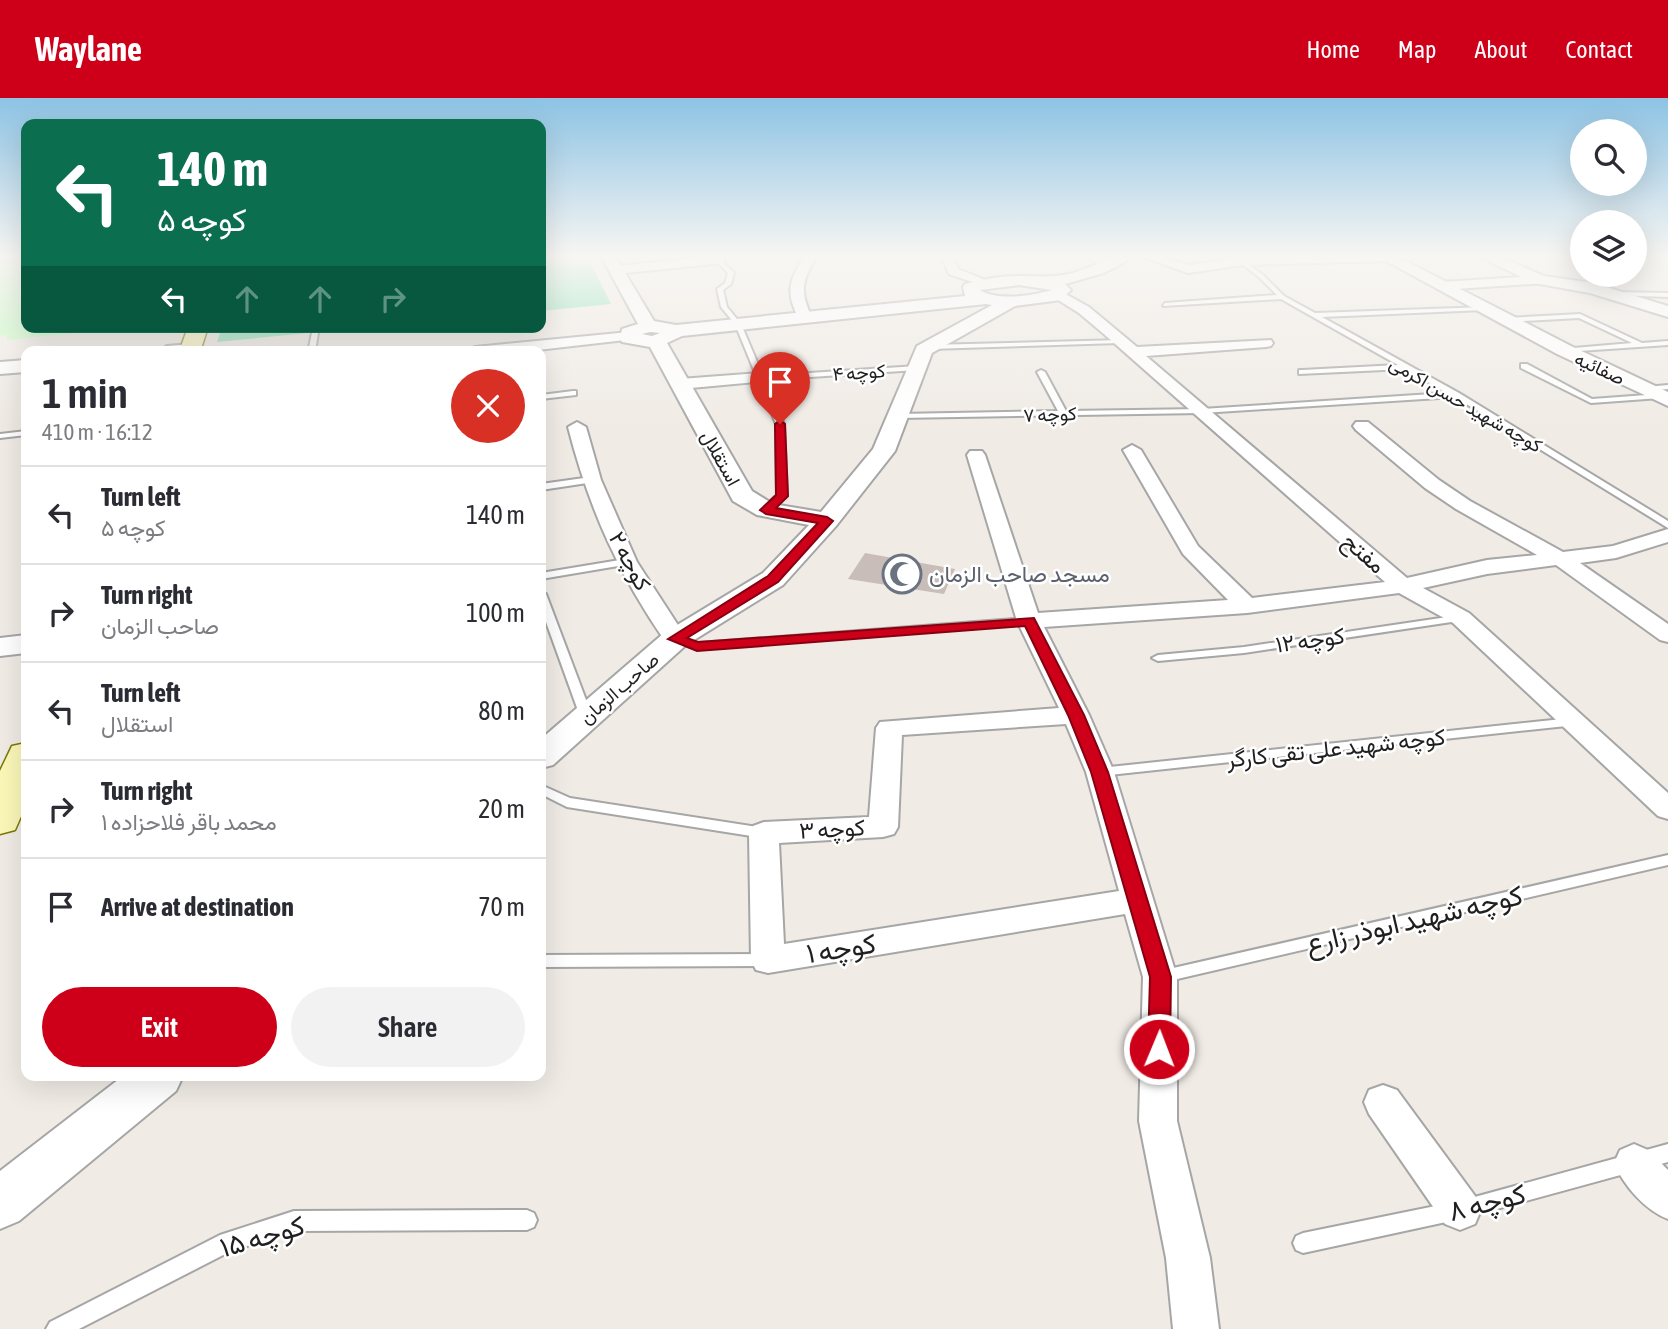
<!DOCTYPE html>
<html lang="en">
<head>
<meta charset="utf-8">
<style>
  body { margin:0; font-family:"Asap Condensed",Vazirmatn,sans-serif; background:#f2f2f3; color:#2b2b33; height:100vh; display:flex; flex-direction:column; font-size:26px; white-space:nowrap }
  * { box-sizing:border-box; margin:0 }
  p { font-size:23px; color:#7c7c81 }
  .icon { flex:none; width:38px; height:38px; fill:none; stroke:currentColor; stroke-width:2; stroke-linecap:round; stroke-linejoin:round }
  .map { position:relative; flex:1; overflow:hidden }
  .sheet { position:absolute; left:21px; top:248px; width:525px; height:735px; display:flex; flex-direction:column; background:#fff; border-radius:14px; box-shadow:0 7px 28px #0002 }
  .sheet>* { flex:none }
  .banner { position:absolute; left:21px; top:21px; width:525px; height:214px; border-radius:14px; box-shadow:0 7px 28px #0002; background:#0b6e4f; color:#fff; overflow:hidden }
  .fabs { position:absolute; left:1570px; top:21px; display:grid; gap:14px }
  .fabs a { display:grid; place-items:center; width:77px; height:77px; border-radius:50%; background:#fff; box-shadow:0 7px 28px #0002; font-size:35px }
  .pin { position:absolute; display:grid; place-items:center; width:60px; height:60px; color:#fff; margin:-72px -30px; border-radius:50% 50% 50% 0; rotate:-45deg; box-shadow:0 0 7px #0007 }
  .pin .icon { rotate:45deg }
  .me { position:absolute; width:77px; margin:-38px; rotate:1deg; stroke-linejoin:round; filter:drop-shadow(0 0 5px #0008) }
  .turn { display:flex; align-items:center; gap:24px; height:147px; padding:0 21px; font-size:32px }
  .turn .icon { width:91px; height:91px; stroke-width:2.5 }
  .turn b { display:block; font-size:49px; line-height:60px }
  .lanes { display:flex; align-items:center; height:66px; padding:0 21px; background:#0003; justify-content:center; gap:35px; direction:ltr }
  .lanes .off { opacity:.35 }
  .round { display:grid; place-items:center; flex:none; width:74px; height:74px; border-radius:37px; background:#f2f2f3 }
  .head { display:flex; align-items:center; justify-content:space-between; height:119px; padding:0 21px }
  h1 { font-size:42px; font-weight:600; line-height:52px }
  .primary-button { display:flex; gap:14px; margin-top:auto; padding:14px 21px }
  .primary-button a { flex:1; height:80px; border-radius:42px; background:#ce0019; color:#fff; font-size:28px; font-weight:600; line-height:80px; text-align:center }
  .primary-button a+a { background:#f2f2f3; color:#2b2b33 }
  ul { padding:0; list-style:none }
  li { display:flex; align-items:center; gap:21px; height:98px; padding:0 21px; border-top:2px solid #e1e1e2 }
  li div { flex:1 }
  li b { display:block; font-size:26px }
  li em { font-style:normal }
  header { display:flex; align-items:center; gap:42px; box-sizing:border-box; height:98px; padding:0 35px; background:#ce0019; color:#fff }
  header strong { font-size:33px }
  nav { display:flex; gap:38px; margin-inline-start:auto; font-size:24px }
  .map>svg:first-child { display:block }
</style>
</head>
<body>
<header>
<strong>Waylane</strong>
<nav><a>Home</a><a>Map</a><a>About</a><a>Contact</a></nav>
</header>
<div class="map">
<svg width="1668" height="1231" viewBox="0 0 1668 1231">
  <rect width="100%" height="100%" fill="#f0ebe5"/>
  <path fill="#c4fbc1" d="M0,158H26V229H138L7,242V237L0,238Z"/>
  <path fill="#81e1b1" d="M541,158H587L611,206L541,213Z
    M222,229H369L217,244Z"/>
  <path fill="#c8bdb8" d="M865,455L955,471L944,496L848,481Z"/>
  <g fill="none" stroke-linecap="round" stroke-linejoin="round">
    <defs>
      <path id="service" d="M711,158H717L734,175L731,186L723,192L727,209L741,226L763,278L917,268L921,270L917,272L765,282L784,326L787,398L766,415L761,412L777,397L776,326L735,226L721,209L717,191L725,185L728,175Z
        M1231,158H1237L1263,177L1284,198L1315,215L1486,209L1487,210L1484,212L1322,219L1459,295L1668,423V430L1455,299L1202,315L898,320L894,318L898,316L1058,313L1037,274L1041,272L1045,274L1066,313L1202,311L1447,295L1405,271L1299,276V272H1302L1398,267L1281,201L1163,208L1165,205L1277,197L1259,179Z
        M1616,194L1668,195V199L1614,197Z
        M1580,216L1642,245L1668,243V247L1564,254L1561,252L1562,251L1632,245L1579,220L1507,224L1504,222L1507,220Z
        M315,233L318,235L315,254H308L312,235Z
        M1122,242V244L1120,245L929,251L926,249L929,247Z
        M1521,266H1527L1592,301L1660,296L1664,298L1660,300L1591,305L1521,270Z
        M1668,287V291L1645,293L1641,291L1645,289Z
        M573,293H576V297L541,301V297Z
        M26,333V337L0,340V336Z
        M591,379L595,382L594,384L541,392V386Z
        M626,461L631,464L630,466L541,481V475Z
        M541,493L546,496L592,618L590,621H582L580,618L541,510Z
        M1461,517L1466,520L1465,522L1244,555L1158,563L1152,560L1158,557L1244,549Z
        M1029,520L1034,523L1033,525L697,551L671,543L669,541L675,538L698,545Z
        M1572,620L1578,624L1576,627L1100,678L1093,674L1100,670Z
        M541,687L570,700L764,730L769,732L771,735L769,738L764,740L567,709L541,696Z
        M1668,757V767L1160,885L1154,884L1152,879L1154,874L1160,873Z
        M768,856L774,858L776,862L774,866L768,868L541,869V857Z
        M1668,1046V1064L1460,1121L1303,1155L1296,1152L1293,1145L1296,1138L1303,1135L1460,1103Z
        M527,1112L534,1115L537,1122L534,1129L527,1132L294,1133L231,1153L79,1231H46L50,1224L220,1137L294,1113Z"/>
      <path id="minor" d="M719,158L725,162L723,165L616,176L610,172L616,168Z
        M806,158H818C802,180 799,194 812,219L805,223L800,222C785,197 788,180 806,158Z
        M941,158H953L958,171L990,184L984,188L949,176Z
        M1083,158H1099L1117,167L1115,170H1107Z
        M1141,158H1158L1189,167L1243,159H1392L1386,163L1243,167L1188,175Z
        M1540,178L1546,182L1545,185L1441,192L1435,188L1441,184Z
        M1060,193L1089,209L1137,249L1271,242L1273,245L1271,248L1266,249L1146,258L1407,480L1487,462L1537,457L1456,411L1425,390L1356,332L1353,328L1356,324H1368L1439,382L1470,403L1563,454L1613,448L1668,431V444L1616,460L1580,465L1668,526V544L1660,542L1556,467L1487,476L1423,490L1469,515L1668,695V721L1658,718L1453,525L1399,495L1247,515L1044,529L1089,617L1114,674L1177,879V1023L1210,1160L1219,1231H1173L1166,1160L1139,1023L1143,879L1125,816L768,875L756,872L751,862L749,735L753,728L764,724L869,719L876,630L880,624L1059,610L1017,523L967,357L970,353H982L985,357L1038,515L1228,502L1183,456L1123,352L1132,347L1141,352L1198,448L1252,500L1385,484L1105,237L1079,215L1055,200L1053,197ZM1066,626L1086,674L1119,793L784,846L779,745L883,739L894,736L898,729L902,637Z
        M629,234L636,238L634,241L520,254H468L475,249Z
        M760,275L766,277L768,280L766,283L680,291L672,286L680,281Z
        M577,324L586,329L601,382L637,464L687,541L683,546L675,548L667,546C619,477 589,411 568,329Z
        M1383,987L1397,992L1475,1098L1481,1112L1475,1126L1460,1132L1445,1126L1369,1016L1364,1004L1369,992Z
        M1634,1046L1648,1052L1668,1072V1121C1645,1112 1624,1088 1614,1065L1620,1052Z"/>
      <path id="tertiary" d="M601,158H615L654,223L676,227L965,198L963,189L965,186C983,181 1001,178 1019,178C1038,178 1054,180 1073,175C1094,169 1113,156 1135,158L1104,175L1065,186L1071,192L1061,202L1015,208L932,255L895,353L836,428L783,487L686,547L553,667L541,670V641L664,535L763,475L809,427L757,417L733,403L650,249L622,244L620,240L622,231L638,226ZM1019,187L1052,192C1032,198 997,203 980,192ZM986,206L992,207L917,248L873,351L821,414L773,406L752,393L667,245L682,238ZM650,234L660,235L652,238L642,236Z
        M1377,158H1396L1571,248L1668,294V308L1557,256Z
        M1478,158H1498L1544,178L1593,185L1668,208V219L1590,195L1534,185Z
        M190,246L197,248L198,254H158L167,248Z
        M26,262V274L0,276V264Z
        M26,537V555L0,558V540Z
        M123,978H183L176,993L19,1123L0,1131V1073Z"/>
      <path id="secondary" d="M188,229H208L200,254H179Z
        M26,645V707L15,732L0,736V673L12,648Z"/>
    </defs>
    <use href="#service" stroke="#a6a6a6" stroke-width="4"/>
    <use href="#minor" stroke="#a6a6a6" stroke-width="4"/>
    <use href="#tertiary" stroke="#a6a6a6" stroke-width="4"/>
    <use href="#secondary" stroke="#7b7902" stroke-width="3"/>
    <use href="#service" fill="#fff" fill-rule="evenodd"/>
    <use href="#minor" fill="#fff" fill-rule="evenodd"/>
    <use href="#tertiary" fill="#fff" fill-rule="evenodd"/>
    <use href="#secondary" fill="#fbf7b8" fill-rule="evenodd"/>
  </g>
  <linearGradient id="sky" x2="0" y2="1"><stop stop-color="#8dc3e4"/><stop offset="0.48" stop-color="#f8f6f3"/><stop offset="1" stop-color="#f8f6f3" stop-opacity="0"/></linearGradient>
  <rect width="1668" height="330" fill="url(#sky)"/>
  <path fill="#ce0019" stroke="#860010" stroke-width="2" d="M780,322L785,326L788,398L776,410L827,419L833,423L778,484L687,540L698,544L1034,520L1084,617L1108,674L1171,879L1170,951L1167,958L1159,961L1151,958L1148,951L1150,879L1091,674L1068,617L1025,528L697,553L668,541L768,478L818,425L766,416L760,412L776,397L775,326Z"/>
  <defs>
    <symbol id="mosque-ring" viewBox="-11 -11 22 22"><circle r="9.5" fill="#fff" stroke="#6b7280" stroke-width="1.5"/><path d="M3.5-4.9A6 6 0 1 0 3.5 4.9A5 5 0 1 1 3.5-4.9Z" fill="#6b7280"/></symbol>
  </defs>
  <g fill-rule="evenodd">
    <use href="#mosque-ring" x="880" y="454" width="44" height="44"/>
  </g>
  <g text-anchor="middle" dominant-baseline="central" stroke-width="5" stroke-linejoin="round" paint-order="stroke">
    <g font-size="19" fill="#1f1f1f" stroke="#fff">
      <text transform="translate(1600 270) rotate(25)">صفائیه</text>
      <text transform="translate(859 274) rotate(-4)">کوچه ۴</text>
      <text transform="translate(1466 306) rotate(30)">کوچه شهید حسن اکرمی</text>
      <text transform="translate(1050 316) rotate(-2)">کوچه ۷</text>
      <text transform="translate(721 360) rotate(61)">استقلال</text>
      <text transform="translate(619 590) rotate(-41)">صاحب الزمان</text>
    </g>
    <g font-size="23" fill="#1f1f1f" stroke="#fff">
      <text transform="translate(1364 455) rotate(41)">مفتح</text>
      <text transform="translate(630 463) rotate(62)">کوچه ۲</text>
      <text transform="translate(1310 542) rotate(-8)">کوچه ۱۲</text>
      <text transform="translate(1336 650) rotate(-6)">کوچه شهید علی تقی کارگر</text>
      <text transform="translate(832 731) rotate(-3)">کوچه ۳</text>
    </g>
    <g font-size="23" fill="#5b616d" stroke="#fff" text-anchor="start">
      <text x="929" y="476">مسجد صاحب الزمان</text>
    </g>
    <g font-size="28" fill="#1f1f1f" stroke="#fff">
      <text transform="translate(1414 821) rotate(-13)">کوچه شهید ابوذر زارع</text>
      <text transform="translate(841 850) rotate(-9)">کوچه ۱</text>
      <text transform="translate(1487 1104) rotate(-14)">کوچه ۸</text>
      <text transform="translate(262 1138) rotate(-16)">کوچه ۱۵</text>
    </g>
  </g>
</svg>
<div class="fabs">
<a><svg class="icon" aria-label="search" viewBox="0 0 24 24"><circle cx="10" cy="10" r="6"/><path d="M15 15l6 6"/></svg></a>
<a><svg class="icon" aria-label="layers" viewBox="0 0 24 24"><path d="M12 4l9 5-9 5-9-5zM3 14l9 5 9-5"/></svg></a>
</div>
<div class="pin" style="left:780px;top:326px;background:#d93025"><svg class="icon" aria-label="arrive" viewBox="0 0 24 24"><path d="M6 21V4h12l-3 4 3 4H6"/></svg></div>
<svg class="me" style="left:1159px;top:951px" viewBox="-20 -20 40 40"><circle r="17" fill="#ce0019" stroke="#fff" stroke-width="3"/><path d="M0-11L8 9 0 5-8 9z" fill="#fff"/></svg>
<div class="banner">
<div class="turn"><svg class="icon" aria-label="left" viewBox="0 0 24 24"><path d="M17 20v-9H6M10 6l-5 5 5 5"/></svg><div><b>140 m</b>کوچه ۵</div></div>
<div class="lanes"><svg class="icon" aria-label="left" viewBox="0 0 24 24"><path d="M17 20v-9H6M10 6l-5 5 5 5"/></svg><svg class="icon off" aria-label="ahead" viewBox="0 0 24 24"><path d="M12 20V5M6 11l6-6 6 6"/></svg><svg class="icon off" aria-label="ahead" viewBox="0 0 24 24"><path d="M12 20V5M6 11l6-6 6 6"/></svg><svg class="icon off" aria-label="right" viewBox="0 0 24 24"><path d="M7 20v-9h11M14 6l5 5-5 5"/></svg></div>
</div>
<section class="sheet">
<div class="head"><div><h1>1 min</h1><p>410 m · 16:12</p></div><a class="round" style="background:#d93025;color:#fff"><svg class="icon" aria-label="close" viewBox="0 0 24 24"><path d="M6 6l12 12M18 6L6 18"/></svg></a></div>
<ul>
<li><svg class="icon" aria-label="left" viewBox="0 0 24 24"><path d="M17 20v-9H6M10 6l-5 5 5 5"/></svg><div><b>Turn left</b><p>کوچه ۵</p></div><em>140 m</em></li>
<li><svg class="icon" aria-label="right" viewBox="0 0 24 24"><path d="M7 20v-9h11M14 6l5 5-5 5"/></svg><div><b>Turn right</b><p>صاحب الزمان</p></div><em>100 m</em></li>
<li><svg class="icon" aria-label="left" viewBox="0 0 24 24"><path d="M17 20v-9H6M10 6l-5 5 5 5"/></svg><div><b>Turn left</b><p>استقلال</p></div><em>80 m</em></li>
<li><svg class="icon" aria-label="right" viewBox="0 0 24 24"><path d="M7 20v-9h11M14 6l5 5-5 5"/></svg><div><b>Turn right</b><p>محمد باقر فلاحزاده ۱</p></div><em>20 m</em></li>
<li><svg class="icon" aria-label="arrive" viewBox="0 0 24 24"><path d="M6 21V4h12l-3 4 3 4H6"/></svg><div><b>Arrive at destination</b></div><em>70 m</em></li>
</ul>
<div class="primary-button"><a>Exit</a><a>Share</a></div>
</section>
</div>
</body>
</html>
